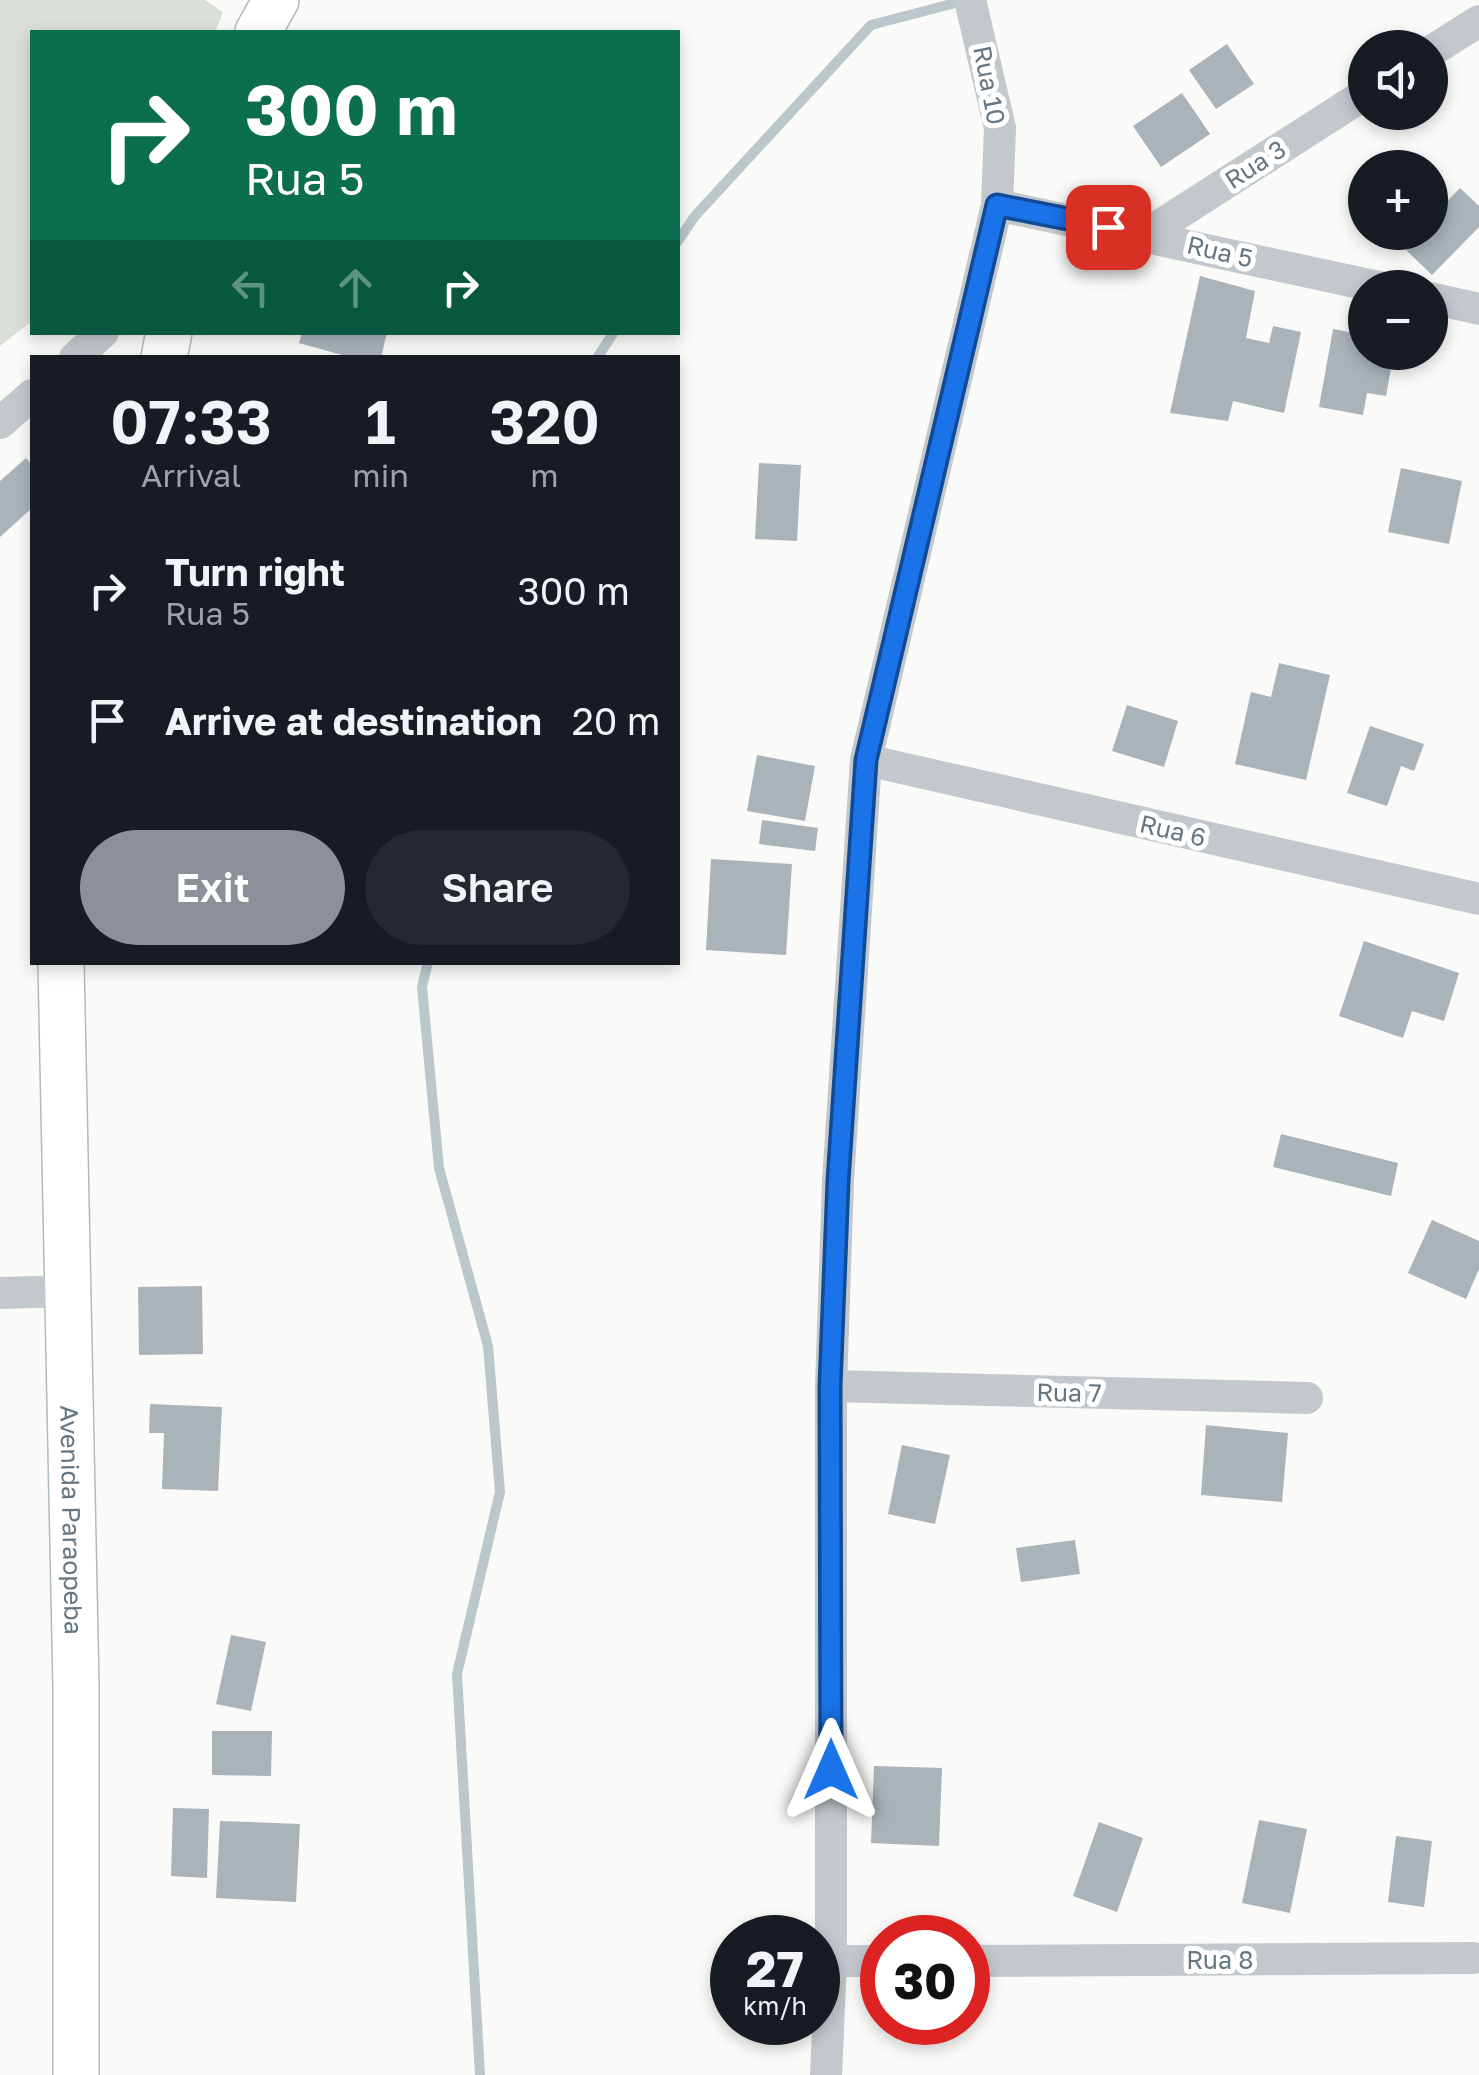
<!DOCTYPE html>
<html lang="en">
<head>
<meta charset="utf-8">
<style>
  body { margin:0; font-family:"Golos Text",sans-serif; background:#242831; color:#f1f3f6; height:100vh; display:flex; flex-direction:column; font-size:38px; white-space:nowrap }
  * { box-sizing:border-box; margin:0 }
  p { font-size:32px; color:#9ea1a6 }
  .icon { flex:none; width:55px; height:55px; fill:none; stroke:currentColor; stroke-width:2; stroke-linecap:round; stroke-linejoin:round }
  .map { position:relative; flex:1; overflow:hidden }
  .panel { position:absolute; left:30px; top:355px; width:650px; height:610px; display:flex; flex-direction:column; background:#171b24; border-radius:0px; box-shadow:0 5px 15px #0003 }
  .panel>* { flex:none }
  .banner { position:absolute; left:30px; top:30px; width:650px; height:305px; border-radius:0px; box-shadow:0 5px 15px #0003; background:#0b6e4f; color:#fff; overflow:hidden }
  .fabs { position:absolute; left:1348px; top:30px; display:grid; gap:20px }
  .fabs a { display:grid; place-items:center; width:100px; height:100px; border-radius:50%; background:#171b24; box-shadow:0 5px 15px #0003; font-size:50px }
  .speed { position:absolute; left:710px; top:1915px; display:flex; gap:20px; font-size:50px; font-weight:700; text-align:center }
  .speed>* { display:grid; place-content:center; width:130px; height:130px; border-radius:50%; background:#171b24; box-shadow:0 5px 15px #0003; line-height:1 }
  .speed small { font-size:25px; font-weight:400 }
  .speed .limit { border:15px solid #d22; background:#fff; color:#111 }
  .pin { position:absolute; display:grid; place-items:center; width:85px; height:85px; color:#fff; margin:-42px; border-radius:20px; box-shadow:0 5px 15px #0006 }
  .me { position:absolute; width:110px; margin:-55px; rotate:0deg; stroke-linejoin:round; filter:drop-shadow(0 0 8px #0008) }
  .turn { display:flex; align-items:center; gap:35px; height:210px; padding:0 50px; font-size:45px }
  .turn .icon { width:130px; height:130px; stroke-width:2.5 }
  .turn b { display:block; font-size:70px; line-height:85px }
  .lanes { display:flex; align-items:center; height:95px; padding:0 50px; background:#0003; justify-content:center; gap:50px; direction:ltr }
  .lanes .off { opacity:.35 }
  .eta { display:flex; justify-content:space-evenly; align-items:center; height:170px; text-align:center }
  .eta b { font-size:60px; font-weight:600; line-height:70px }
  .button { display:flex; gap:20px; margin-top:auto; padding:20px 50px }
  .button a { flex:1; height:115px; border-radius:60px; background:#8c9099; color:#fff; font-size:40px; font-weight:600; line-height:115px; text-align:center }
  .button a+a { background:#242831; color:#f1f3f6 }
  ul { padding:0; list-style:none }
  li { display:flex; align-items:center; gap:30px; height:130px; padding:0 50px }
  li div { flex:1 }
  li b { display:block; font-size:38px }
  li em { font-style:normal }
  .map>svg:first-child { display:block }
</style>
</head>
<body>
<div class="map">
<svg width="1479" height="2075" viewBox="0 0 1479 2075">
  <rect width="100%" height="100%" fill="#fafaf8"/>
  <path fill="#dadfd7" d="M0,0H205L223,12L215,32H32V321L0,346Z"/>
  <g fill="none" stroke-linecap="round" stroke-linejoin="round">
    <path stroke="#bbc7cb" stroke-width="10" d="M678,241L695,216L871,25L967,0
      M597,358L614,332
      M428,962L422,987L439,1168L488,1346L500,1492L457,1674L480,2075"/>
  </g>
  <path fill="#aab3b9" d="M1227,44L1254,84L1216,109L1189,70Z
    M1182,93L1210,134L1161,167L1133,126Z
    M1460,188L1479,206V227L1432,275L1403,247L1417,232H1430V219Z
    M1200,276L1255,291L1246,338L1269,343L1273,326L1301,332L1284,413L1233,401L1228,421L1170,413Z
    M1333,329L1365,335V352H1394L1386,396L1367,393L1363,415L1319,407Z
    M302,332H387L381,358H353L299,343Z
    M26,458L32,465V508L0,537V481Z
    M759,463L801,465L797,541L755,539Z
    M1401,468L1462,481L1449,544L1388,532Z
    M1279,663L1330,675L1306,780L1235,764L1251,692L1271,697Z
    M1127,705L1178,721L1164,767L1112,751Z
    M1370,726L1424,744L1414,771L1401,766L1387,806L1347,793Z
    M757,755L815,766L805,821L747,811Z
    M762,820L818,828L815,851L759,844Z
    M711,859L792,864L786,955L706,950Z
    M1364,941L1459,973L1444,1021L1412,1011L1403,1038L1339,1016Z
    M1281,1134L1398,1163L1391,1196L1273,1167Z
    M1432,1220L1479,1241V1269L1466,1299L1408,1273Z
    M202,1286L203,1354L139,1355L138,1287Z
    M150,1404L222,1407L218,1491L162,1489L164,1433H149Z
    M1206,1425L1288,1433L1282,1502L1201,1495Z
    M902,1445L950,1455L935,1524L888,1514Z
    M1075,1540L1080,1574L1021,1582L1016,1548Z
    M231,1635L266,1642L251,1711L216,1704Z
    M212,1731H272L271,1776L212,1775Z
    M874,1766L942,1768L939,1846L871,1843Z
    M173,1808L209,1809L207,1878L171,1876Z
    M1259,1820L1307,1829L1290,1913L1242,1903Z
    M220,1821L300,1824L296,1902L216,1898Z
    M1099,1822L1143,1838L1117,1912L1073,1896Z
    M1396,1836L1432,1841L1424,1907L1388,1902Z"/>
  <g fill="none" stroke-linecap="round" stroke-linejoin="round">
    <defs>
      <g id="secondary">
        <path d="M258,32L276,0"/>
        <path d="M164,358L169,332"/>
        <path id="s1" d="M61,962L76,1688V2075"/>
      </g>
    </defs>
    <use href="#secondary" stroke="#b3babf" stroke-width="48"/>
    <path stroke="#c3c8cc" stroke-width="32" d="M1430,52L1479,21
      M997,205L1383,288
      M1145,235L1365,94
      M1430,298L1479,309
      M75,358L103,332
      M0,423L32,395
      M866,760L1479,899
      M0,1293L68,1291
      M831,1386L1307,1398
      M831,1961H882
      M968,1961L1473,1958
      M826,2075L831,1961V1386L838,1181L866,760L997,205L1000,128L970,0"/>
    <use href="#secondary" stroke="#fff" stroke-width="45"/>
  </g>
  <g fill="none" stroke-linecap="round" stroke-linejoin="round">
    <defs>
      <path id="route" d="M831,1770L830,1386L838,1181L866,760L997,205L1108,227"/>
    </defs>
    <use href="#route" stroke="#114b97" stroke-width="25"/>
    <use href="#route" stroke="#1a73e8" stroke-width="18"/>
  </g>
  <g text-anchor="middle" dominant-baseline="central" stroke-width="10" stroke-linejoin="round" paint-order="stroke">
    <g font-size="25" fill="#657683" stroke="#fff">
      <text transform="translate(990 85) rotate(79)">Rua 10</text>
      <text transform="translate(1255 164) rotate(-33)">Rua 3</text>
      <text transform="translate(1220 251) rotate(13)">Rua 5</text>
      <text transform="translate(1173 830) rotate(13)">Rua 6</text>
      <text transform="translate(1069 1392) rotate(1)">Rua 7</text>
      <text stroke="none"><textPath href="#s1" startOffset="558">Avenida Paraopeba</textPath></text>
      <text x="1220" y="1959">Rua 8</text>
    </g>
  </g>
</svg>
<div class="fabs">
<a><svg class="icon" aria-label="sound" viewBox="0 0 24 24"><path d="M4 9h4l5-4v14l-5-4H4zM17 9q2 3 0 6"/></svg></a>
<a>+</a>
<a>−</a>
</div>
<div class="speed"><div>27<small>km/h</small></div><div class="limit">30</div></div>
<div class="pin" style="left:1108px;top:227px;background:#d93025"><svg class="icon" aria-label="arrive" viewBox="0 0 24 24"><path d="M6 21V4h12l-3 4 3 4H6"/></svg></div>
<svg class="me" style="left:831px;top:1770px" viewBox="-20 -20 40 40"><path d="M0-17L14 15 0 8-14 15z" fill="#1a73e8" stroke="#fff" stroke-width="4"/></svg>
<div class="banner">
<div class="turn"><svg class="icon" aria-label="right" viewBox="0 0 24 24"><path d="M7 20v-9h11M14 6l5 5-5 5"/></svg><div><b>300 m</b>Rua 5</div></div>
<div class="lanes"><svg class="icon off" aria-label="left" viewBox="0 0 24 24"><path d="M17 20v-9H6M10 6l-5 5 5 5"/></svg><svg class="icon off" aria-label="ahead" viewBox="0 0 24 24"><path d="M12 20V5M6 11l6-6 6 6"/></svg><svg class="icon" aria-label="right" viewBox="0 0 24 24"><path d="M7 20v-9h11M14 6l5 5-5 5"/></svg></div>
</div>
<section class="panel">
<div class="eta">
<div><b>07:33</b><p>Arrival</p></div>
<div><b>1</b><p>min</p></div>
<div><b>320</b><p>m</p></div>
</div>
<ul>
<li><svg class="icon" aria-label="right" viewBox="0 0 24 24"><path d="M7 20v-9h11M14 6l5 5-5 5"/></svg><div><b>Turn right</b><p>Rua 5</p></div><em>300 m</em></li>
<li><svg class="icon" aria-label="arrive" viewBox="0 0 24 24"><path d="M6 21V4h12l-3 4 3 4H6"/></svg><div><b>Arrive at destination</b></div><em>20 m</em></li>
</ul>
<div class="button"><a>Exit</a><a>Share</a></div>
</section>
</div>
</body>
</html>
